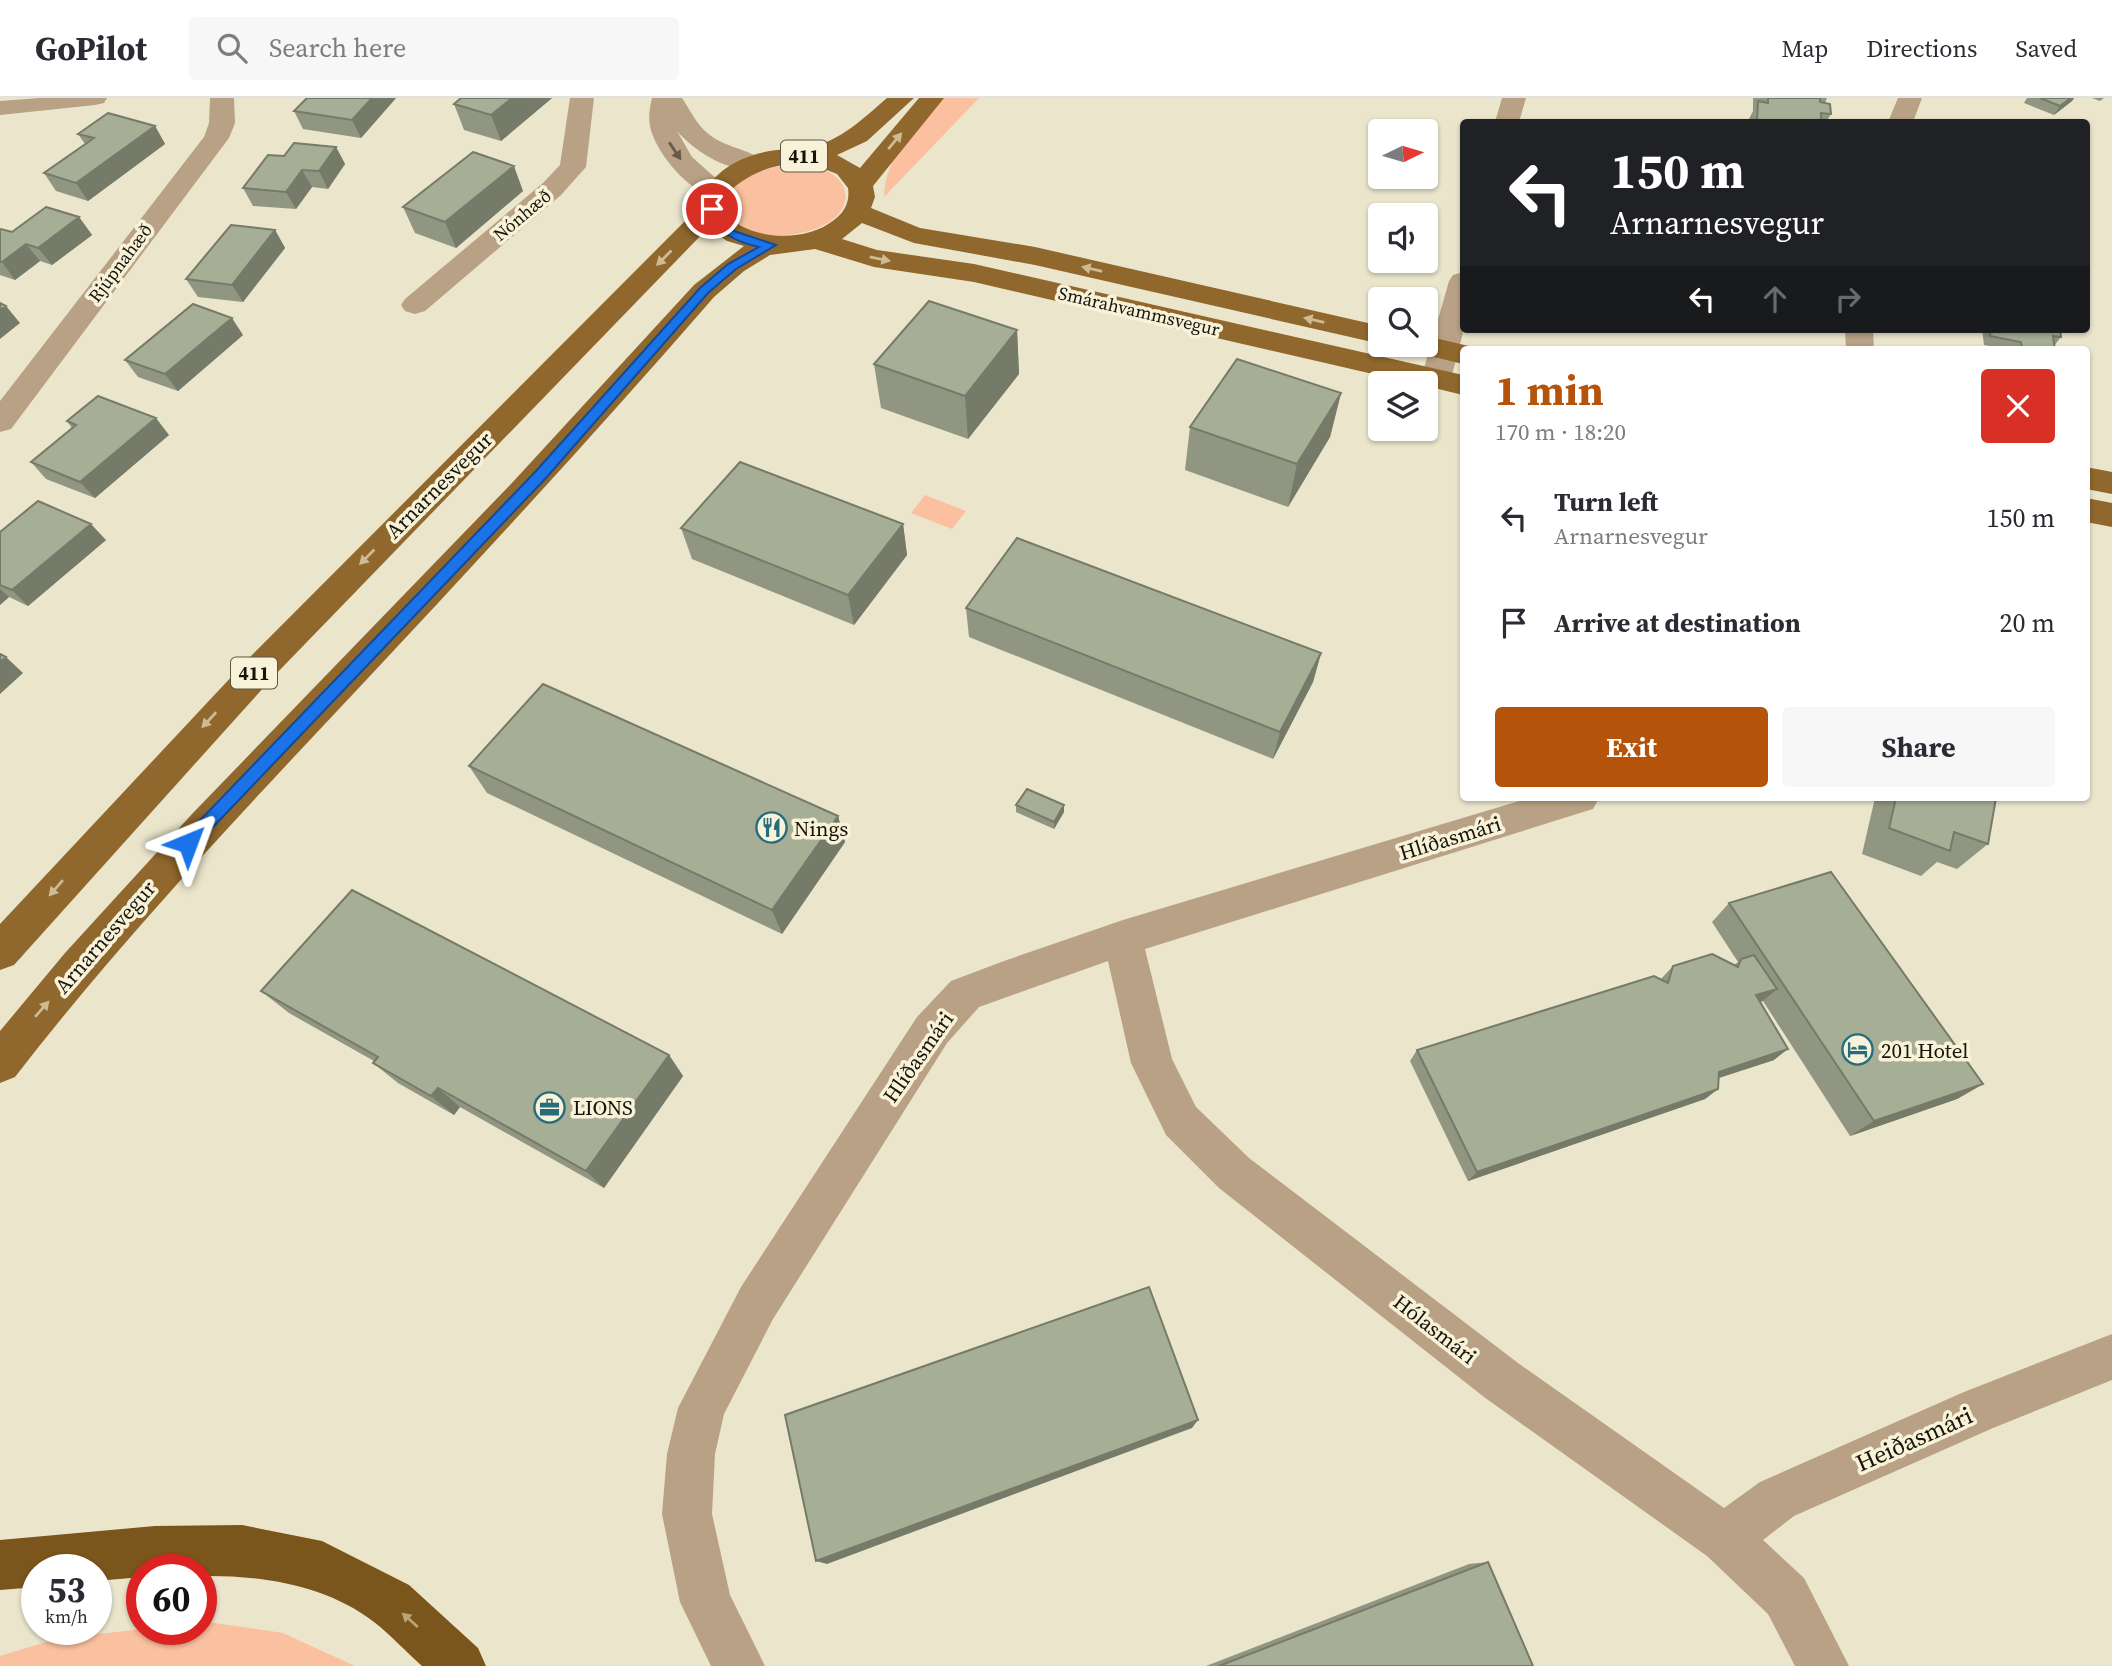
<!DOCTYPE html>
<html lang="en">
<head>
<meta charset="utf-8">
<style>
  body { margin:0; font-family:"Source Serif 4",serif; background:#f7f7f7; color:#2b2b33; height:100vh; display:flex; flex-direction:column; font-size:26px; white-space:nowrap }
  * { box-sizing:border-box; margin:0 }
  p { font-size:23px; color:#7c7c81 }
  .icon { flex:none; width:38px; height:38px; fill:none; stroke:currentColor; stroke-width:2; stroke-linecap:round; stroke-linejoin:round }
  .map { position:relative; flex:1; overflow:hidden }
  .panel { position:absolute; left:1460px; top:248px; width:630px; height:455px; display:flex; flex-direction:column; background:#fff; border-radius:7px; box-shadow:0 2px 5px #0004 }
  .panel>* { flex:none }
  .banner { position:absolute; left:1460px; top:21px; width:630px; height:214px; border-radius:7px; box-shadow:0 2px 5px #0004; background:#202124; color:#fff; overflow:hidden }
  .needle { width:46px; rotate:85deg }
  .buttons { position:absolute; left:1368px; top:21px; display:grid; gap:14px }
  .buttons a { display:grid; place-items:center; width:70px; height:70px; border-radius:7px; background:#fff; box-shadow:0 2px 5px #0004; font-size:35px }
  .speed { position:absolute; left:21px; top:1456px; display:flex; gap:14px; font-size:35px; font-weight:700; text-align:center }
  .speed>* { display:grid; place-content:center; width:91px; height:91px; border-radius:50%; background:#fff; box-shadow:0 2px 5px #0004; line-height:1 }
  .speed small { font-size:18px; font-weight:400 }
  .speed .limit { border:10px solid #d22; background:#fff; color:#111 }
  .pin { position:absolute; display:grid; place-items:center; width:60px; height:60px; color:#fff; margin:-30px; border:4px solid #fff; border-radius:50%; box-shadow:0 2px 7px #0007 }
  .me { position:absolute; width:77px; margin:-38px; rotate:44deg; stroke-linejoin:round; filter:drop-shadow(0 0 5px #0008) }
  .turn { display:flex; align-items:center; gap:24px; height:147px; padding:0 35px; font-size:32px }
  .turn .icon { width:91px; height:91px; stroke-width:2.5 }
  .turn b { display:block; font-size:49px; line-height:60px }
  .lanes { display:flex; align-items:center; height:66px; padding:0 35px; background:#0003; justify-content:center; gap:35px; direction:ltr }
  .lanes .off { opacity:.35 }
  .round { display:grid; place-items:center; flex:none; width:74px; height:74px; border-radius:7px; background:#f7f7f7 }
  .overview { display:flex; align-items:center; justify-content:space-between; height:119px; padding:0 35px }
  h1 { font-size:42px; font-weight:700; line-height:52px; color:#b45309 }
  .button { display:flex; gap:14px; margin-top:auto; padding:14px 35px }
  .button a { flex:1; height:80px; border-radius:7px; background:#b45309; color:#fff; font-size:28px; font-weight:700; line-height:80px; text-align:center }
  .button a+a { background:#f7f7f7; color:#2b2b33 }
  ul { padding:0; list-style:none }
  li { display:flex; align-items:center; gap:21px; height:105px; padding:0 35px }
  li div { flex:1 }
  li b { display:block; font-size:26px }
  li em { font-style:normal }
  header { display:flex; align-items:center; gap:42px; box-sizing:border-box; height:98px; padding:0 35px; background:#fff; border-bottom:2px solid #e1e1e2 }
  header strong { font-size:33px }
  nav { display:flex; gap:38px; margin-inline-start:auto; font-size:24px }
  .search { width:490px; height:63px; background:#f7f7f7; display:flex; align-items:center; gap:18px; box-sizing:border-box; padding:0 24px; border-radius:7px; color:#7c7c81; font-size:26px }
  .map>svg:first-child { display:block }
</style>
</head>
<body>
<header>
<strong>GoPilot</strong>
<div class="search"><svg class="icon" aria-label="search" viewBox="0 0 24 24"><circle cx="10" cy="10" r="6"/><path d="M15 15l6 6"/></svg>Search here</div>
<nav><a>Map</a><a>Directions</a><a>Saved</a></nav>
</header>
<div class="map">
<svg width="2112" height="1568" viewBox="0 0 2112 1568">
  <rect width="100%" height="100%" fill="#eae5cb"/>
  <path fill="#fbc09f" d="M940,0H979L884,99C885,58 915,31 940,0Z
    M793,66C805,67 818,68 829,74C852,87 850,111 829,124C805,140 747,146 730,117C710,84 771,68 793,66Z
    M925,397L966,413L952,431L911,415Z
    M201,1523L283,1535L355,1568H0V1558L56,1541L142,1531H201Z"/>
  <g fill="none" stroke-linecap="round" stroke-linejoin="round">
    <path fill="#b8a184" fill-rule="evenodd" d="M40,0H107L104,5L95,7L0,17V3Z
      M210,0H234L235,25L229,40L11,331L0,334V303L204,39L209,25Z
      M570,0H594L586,69L561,97L425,213L415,216L405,213L401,207L405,201L543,85L560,67Z
      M652,0H682C692,15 698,30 714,40C727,49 757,54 765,65L761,70C733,78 695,54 677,33L692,59L729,92L725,98C696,105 655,55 650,28C648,18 650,9 652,0Z
      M1502,0H1526L1519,24H1495Z
      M1898,0H1922L1913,24H1888Z
      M1463,174L1464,231L1451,281L1446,288C1435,291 1427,291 1421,281L1449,183L1453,177Z
      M1845,231H1873L1874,252H1846Z
      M1529,700H1599L1593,711L1580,715L1145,851L1172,961L1196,1009L1249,1060L1518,1265L1724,1410L1760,1384L1964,1294L2112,1236V1282L1993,1330L1794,1418L1763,1442L1804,1480L1849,1568H1795L1768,1516L1707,1458L1484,1299L1219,1090L1166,1037L1131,965L1108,863L979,909L947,945L773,1221L724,1316L715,1356L712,1416L730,1497L765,1568H711L680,1504L662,1416L667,1356L678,1310L741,1189L917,919L951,883L1004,863L1123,822Z"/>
    <path fill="#90672c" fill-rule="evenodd" d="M887,0H914L867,43L837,57L860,70L919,0H944L873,88L875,99L871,110L920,130L1035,149L1381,228V246L1035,167L914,145L862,125L842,141L877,152L974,166L1463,277V297L1426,288V285H1412L974,184L874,169L815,151L770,157L744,173L714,199C602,328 486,454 369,579C247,709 124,838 15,979L0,985V933L65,855L192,716L511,386L694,187L744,148L727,143L708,130L273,579L14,867L0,872V826L249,560L698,110C707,74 742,56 777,52C787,51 799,52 809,50C840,43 864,20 887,0ZM812,66L837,76L848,90C850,103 845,114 834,122C787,160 685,122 741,84C762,69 787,64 812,66Z
      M1426,238L1473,249L1475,252H1463V266L1413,254L1409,247H1426Z
      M2086,369L2112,374V396L2086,391Z
      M2086,400L2112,405V429L2086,424Z"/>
    <path fill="#7a551c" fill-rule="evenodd" d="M242,1427L322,1443L409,1487L478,1550L486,1568H422C406,1554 391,1537 374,1524C326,1487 261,1477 201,1478V1472H142V1479L96,1483V1472H37V1489L0,1492V1442L155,1428Z"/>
  </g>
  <path fill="#909681" d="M307,0H396L361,40L303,31L294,13Z
    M461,0H552L501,43L464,32L454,6Z
    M1753,0H1827L1825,5L1831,16L1826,24H1749V21L1753,13Z
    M2027,0H2074L2072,3L2054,17L2024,5Z
    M2092,0H2104L2100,3Z
    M155,28L165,46L88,103L56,93L44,75L85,46L78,36Z
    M336,49L345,66L328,91L312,89L296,111L253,108L243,90L284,58Z
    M523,93L456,150L415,135L403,109Z
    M79,119L92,137L52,167L40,163L15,182L0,177V132L12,134Z
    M275,132L285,150L243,204L198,199L186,181Z
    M1982,231H2060L2061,239L2054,248L2055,252H2011L1984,247Z
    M1017,232L1019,276L968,341L881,310L874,266Z
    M243,237L178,293L138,279L125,262Z
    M1341,295L1330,339L1288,409L1185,372L1190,329Z
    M67,323L169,337L95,400L46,381L31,364L72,330Z
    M903,426L907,457L854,527L692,461L681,430Z
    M0,434L106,442L28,508L9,499L0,507Z
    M966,510L1321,555L1313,584L1273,661L969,539Z
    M469,668L838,718L845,744L782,836L487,695Z
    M1875,700H1996L1988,746L1957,771L1937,764L1921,778L1862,756Z
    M1016,707H1064V714L1054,731L1016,714Z
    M1729,805L1983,986L1957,1001L1850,1038L1763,903L1760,904L1774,962L1719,980L1718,991L1705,1001L1468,1083L1410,963L1417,952L1661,881L1673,868L1734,867L1738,864L1712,824Z
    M261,893L669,957L683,978L604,1090L460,1009L454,1017L398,985L373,965L374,963L289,915Z
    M1488,1464L1533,1568H1206L1469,1466Z"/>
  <path fill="#757a69" d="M372,0H396L361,40L352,22Z
    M512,0H552L501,43L491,17Z
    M2071,0H2074L2072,3L2054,17L2060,8Z
    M155,28L165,46L88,103L76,85Z
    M336,49L345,66L328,91L319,73Z
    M514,68L523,93L456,150L445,124Z
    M302,72L312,89L296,111L286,94Z
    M79,119L92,137L52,167L38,150Z
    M275,132L285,150L243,204L232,187Z
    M26,146L40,163L15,182L2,164Z
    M6,208L20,225L0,241V212Z
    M232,220L243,237L178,293L165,276Z
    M1017,232L1019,276L968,341L965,298Z
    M1341,295L1330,339L1288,409L1297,366Z
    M156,320L169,337L95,400L80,384Z
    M91,426L106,442L28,508L12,492Z
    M903,426L907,457L854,527L848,497Z
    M0,491L9,499L0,507Z
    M1321,555L1313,584L1273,661L1280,634Z
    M6,559L23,575L0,596V564Z
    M1064,707V714L1054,731V724Z
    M838,718L845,744L782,836L772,812Z
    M1777,891L1763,903L1743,909L1756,897Z
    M1788,951L1774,962L1706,984L1719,974Z
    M669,957L683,978L604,1090L586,1073Z
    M1983,986L1957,1001L1850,1038L1874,1023Z
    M438,990L460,1009L454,1017L431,998Z
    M1718,991L1705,1001L1468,1083L1477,1074Z
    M1198,1322L1192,1330L827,1466L816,1463Z"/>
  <path fill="#a7ae96" stroke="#757a69" stroke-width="2" d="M307,0H372L352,22L294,13Z
    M461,0H512L491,17L454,6Z
    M1768,0H1820V4L1830,6L1831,16L1821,15V24H1757L1758,3L1768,5Z
    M2040,0H2071L2060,8Z
    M108,15L155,28L76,85L44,75L94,40L78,36Z
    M2016,22L2034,24H2016Z
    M294,45L336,49L319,73L302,72L286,94L243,90L268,57L284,58Z
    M473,54L514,68L445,124L403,109Z
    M46,109L79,119L38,150L26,146L2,164H0V132L1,131L12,134Z
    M231,127L275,132L232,187L186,181Z
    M929,203L1017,232L965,298L874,266Z
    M0,205L6,208L0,212Z
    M193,206L232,220L165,276L125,262Z
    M1990,231H2060L2061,239L2053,238L2055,252H2038L2022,249L2021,244L1990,238Z
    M1237,261L1341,295L1297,366L1190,329Z
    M98,298L156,320L80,384L31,364L76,327L67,323Z
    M740,364L903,426L848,497L681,430Z
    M38,403L91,426L12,492L0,487V434Z
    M1017,440L1321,555L1280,634L966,510Z
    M0,556L6,559L0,564Z
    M543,586L838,718L772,812L469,668Z
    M1027,691L1064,707L1054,724L1016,707Z
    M1896,700H1996L1988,746L1954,734L1950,753L1889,730Z
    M1831,774L1983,986L1874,1023L1729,805Z
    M352,792L669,957L586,1073L438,990L431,998L373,965L378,959L261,893Z
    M1712,856L1738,869L1741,861L1754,857L1777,891L1756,897L1788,951L1719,974L1718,991L1477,1074L1417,952L1654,878L1668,885L1673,868Z
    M1149,1189L1198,1322L816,1463L785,1317Z
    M1488,1464L1533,1568H1219Z"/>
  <defs><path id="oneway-solid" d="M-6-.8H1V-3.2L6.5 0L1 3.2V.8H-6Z" transform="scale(1.75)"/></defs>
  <g fill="#ceba93">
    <use href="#oneway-solid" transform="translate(895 43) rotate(-50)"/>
    <use href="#oneway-solid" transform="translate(664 160) rotate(135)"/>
    <use href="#oneway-solid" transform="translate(880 161) rotate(12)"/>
    <use href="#oneway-solid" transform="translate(1092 171) rotate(-167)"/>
    <use href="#oneway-solid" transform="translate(1314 222) rotate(-167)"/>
    <use href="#oneway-solid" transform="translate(367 459) rotate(135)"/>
    <use href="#oneway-solid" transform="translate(209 622) rotate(133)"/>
    <use href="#oneway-solid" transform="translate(56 790) rotate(131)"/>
    <use href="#oneway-solid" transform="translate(42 911) rotate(-49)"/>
  </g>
  <use fill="#675a48" href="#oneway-solid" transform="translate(675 53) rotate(56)"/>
  <use fill="#b9a47a" href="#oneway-solid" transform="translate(410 1522) rotate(-138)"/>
  <path fill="#1a73e8" stroke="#114b97" stroke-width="2" d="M712,108L716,109L722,123L734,133L776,147L736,171L708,195L546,380L194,749H183L180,745L183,740L536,373L700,190L728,166L759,149C735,144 717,134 706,111Z"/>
  <defs>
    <symbol id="restaurant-ring" viewBox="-11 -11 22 22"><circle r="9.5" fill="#f8f2d8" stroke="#276c7c" stroke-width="1.5"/><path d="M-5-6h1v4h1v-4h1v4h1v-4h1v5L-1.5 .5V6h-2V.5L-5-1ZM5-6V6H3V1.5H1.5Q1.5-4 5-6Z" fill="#276c7c"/></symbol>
    <symbol id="hotel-ring" viewBox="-11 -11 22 22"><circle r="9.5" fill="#f8f2d8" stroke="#276c7c" stroke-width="1.5"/><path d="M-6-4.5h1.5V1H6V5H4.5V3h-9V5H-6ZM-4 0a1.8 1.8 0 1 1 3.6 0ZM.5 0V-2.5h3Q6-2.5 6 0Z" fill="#276c7c"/></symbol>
    <symbol id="office-ring" viewBox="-11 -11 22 22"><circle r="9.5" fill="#f8f2d8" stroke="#276c7c" stroke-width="1.5"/><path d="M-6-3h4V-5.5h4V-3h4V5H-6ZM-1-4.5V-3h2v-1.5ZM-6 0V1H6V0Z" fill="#276c7c"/></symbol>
  </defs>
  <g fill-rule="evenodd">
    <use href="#restaurant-ring" x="754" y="712" width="35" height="35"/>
    <use href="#hotel-ring" x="1840" y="934" width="35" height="35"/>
    <use href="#office-ring" x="532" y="992" width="35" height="35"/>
  </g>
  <g text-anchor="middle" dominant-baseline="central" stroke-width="7" stroke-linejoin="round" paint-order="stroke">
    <g font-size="18" fill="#16140b" stroke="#f8f2d8">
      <text transform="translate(522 117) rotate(-40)">Nónhæð</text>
      <text transform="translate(120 165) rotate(-53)">Rjúpnahæð</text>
      <text transform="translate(1139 213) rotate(13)">Smárahvammsvegur</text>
    </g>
    <g fill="#f8f2d8" stroke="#5a5748" stroke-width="2">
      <rect x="781" y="42.5" width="46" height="31" rx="5"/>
      <rect x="231" y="559.5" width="46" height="31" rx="5"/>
    </g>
    <g font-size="19" font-weight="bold" fill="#16140b">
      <text x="804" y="58">411</text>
      <text x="254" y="575">411</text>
    </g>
    <g font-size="21" fill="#16140b" stroke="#f8f2d8">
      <text transform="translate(439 387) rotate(-45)">Arnarnesvegur</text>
      <text transform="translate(1450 740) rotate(-17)">Hlíðasmári</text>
      <text transform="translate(105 839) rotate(-49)">Arnarnesvegur</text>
      <text transform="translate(918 959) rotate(-55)">Hlíðasmári</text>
      <text transform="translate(1435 1231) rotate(38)">Hólasmári</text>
    </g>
    <g font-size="21" fill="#16140b" stroke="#f8f2d8" text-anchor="start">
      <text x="794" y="730">Nings</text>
      <text x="1881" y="952">201 Hotel</text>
      <text x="573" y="1009">LIONS</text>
    </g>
    <g font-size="24" fill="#16140b" stroke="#f8f2d8">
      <text transform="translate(1914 1341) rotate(-24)">Heiðasmári</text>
    </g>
  </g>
</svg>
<div class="buttons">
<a><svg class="needle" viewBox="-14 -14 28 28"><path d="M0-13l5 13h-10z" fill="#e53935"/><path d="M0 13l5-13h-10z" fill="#7c7c81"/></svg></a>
<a><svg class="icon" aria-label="sound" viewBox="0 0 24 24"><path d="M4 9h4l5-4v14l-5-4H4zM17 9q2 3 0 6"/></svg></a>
<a><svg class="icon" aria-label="search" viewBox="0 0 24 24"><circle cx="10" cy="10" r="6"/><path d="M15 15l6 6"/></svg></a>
<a><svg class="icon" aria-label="layers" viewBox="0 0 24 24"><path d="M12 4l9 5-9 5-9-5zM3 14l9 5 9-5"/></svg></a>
</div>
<div class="speed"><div>53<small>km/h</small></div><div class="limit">60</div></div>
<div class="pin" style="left:712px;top:111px;background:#d93025"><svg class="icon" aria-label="arrive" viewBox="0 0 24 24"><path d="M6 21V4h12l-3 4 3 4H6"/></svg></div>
<svg class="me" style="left:188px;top:745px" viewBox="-20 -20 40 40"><path d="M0-17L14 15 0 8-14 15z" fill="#1a73e8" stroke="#fff" stroke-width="4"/></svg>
<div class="banner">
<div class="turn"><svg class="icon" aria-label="left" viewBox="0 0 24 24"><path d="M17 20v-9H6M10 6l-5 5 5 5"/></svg><div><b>150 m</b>Arnarnesvegur</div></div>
<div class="lanes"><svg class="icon" aria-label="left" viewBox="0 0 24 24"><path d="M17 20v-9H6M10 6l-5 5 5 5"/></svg><svg class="icon off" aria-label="ahead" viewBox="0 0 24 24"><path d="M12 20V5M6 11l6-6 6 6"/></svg><svg class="icon off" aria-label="right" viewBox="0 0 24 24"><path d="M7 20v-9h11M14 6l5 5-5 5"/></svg></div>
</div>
<section class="panel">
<div class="overview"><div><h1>1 min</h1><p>170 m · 18:20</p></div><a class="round" style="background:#d93025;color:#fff"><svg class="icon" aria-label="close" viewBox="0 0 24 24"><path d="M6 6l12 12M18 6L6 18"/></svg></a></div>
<ul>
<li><svg class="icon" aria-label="left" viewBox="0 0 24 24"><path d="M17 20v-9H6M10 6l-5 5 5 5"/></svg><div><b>Turn left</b><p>Arnarnesvegur</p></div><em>150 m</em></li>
<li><svg class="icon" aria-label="arrive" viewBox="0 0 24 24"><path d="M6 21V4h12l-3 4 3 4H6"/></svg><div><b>Arrive at destination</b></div><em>20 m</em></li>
</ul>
<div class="button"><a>Exit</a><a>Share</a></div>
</section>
</div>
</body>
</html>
